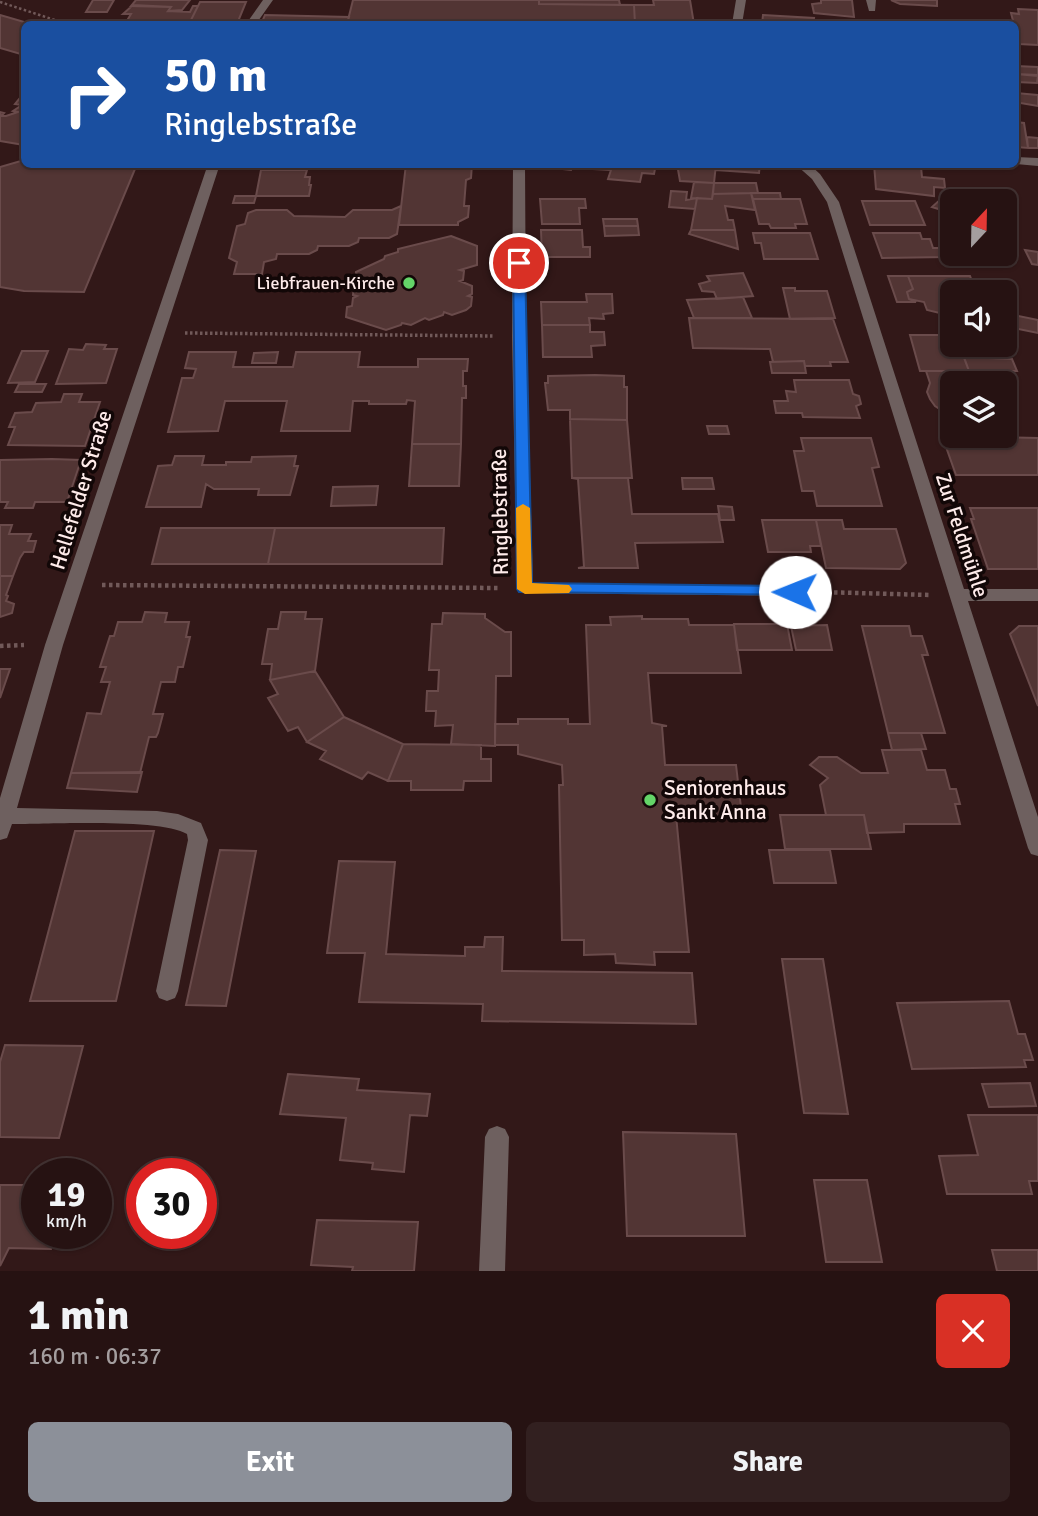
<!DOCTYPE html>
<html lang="en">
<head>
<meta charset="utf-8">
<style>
  body { margin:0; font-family:Signika,sans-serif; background:#322020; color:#f1f3f6; height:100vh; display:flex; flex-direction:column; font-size:26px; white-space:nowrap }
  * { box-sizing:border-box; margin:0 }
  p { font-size:23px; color:#a49e9f }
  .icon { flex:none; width:38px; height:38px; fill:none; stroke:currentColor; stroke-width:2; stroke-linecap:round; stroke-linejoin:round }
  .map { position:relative; height:1271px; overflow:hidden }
  .panel { display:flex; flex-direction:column; background:#261212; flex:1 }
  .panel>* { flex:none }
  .hud { position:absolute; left:21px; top:21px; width:998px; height:147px; border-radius:10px; box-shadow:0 2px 5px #0004,0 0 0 2px #423232; background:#1a4fa0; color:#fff; overflow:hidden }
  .needle { width:46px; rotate:22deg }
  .fabs { position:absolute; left:940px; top:189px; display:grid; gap:14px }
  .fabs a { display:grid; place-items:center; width:77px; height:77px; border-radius:10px; background:#261212; box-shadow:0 2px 5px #0004,0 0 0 2px #423232; font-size:35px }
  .speed { position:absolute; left:21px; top:1158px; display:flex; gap:14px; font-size:35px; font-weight:700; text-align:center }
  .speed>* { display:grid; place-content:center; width:91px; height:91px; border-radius:50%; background:#261212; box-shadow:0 2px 5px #0004,0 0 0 2px #423232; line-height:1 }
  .speed small { font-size:18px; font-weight:400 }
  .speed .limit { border:10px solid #d22; background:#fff; color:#111 }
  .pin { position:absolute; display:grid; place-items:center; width:60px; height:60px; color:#fff; margin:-30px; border:4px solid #fff; border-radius:50%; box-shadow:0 2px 7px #0007 }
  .me { position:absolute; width:77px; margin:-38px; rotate:271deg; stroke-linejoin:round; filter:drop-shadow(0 0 5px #0008) }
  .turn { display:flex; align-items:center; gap:24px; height:147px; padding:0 28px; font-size:32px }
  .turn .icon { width:91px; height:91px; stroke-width:2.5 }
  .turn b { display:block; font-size:49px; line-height:60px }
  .round { display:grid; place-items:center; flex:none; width:74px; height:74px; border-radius:10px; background:#322020 }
  .summary { display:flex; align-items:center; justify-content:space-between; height:119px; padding:0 28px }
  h1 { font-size:42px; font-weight:700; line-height:52px }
  .button { display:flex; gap:14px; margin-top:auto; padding:14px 28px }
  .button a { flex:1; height:80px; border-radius:10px; background:#8c9099; color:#fff; font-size:28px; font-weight:700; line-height:80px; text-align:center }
  .button a+a { background:#322020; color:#f1f3f6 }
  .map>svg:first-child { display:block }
</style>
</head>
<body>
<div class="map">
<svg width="1038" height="1271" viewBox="0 0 1038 1271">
  <rect width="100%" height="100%" fill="#321818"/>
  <path fill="#523534" stroke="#6a4b4b" stroke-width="2" d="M93,0H114L107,12H86Z
    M136,0H190L182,10L168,11L171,7L131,6Z
    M353,0H539V4L634,5L635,24H347Z
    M539,0H619L620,5L539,4Z
    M653,0H690L694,24H635L634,5H654Z
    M821,0H852L854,17L814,13L812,4L821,3Z
    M937,0V6L900,4L891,0Z
    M200,2H246L237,24H189Z
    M133,5L171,7L168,11L190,12L193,6H198L189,24H125L131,14H123Z
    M1018,9L1038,10V45L1019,44L1011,13L1019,14Z
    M0,15L31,24H24V55L0,48Z
    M265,15L349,17L347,24H261Z
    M763,15L814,18L813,24H762Z
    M1015,66L1038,67V75L1015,74Z
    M1015,74L1038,76L1037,83L1015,82Z
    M24,93V145L0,141V112L4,113L1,116H6L18,112L13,111L22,105L15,104Z
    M1015,93L1038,95V106L1015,102Z
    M1015,122L1024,123L1028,148L1015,147Z
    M1027,137L1038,138V148H1028Z
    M24,160V164H121L118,169H135L84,292L24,291L0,287V167Z
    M121,164H160V168L118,169Z
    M276,164H305L304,170H274Z
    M406,164H472L471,178L466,180L464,206H469L468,217L458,222V225H399Z
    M544,164H573L571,170L543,167Z
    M596,164H656L654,174L642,173L640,182L608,179L611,170L594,169Z
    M677,164H716L714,183L680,181Z
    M716,164H760L759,173L716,170Z
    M874,164L921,167L922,177L944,179L945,188L934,187V196L876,189Z
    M261,170H307L305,177H310L309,185H311L309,196H256Z
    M694,182L714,183L712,199L691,198Z
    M714,183H756L758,193L713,194Z
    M671,191L687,192L686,200L697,198L695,209L669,207Z
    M751,193L755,210L725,206L728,220H733L735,230H691L697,198L712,199L713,194Z
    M751,193H780L781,199H753Z
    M235,196H256L254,203H233Z
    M942,198L954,201L948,212L932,207Z
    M540,199H585L586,208H579L580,224H542Z
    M753,199H800L807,224H795L796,228H771L769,224H759Z
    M862,201H915L925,225H870Z
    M401,206L397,234L389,238H359L358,242L349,246H318L317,250L309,254H277L276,259L264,262L262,274H234L237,262L229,258L237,226L245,224L248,213L256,210H287L294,216L345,217L353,210H392Z
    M603,219H637L638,226H604Z
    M604,226H638L639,235L605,236Z
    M541,230H582L583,247H590V257H542Z
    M691,230H735L738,249L689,234Z
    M753,233H810L818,259H764L761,243H755Z
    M873,233H920L922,239H930L933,248H941L945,257L882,258Z
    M451,236L477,246V265L460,270L464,271L463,280L460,281L472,286V294L468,296L472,297L471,306L466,310L452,315L444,312L443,315L429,320L425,318L411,325L402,323L401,325L386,330L346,317L347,307L352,306L353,298L357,296L353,295L354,286L358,285L355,284L356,272L384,259L385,256L398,252V249Z
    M952,243V254H998L988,264L946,252Z
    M1025,250L1038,252V265L1032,264Z
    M743,273L753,296L717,299L714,292L702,291L699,284L710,281L707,276Z
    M888,276H908L913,289L907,292L909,299L916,302H897Z
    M908,276H970L976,292H952V316L927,310L924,302L909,299L907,292L913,289Z
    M783,288H795V291H827L835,318L790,319Z
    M586,294H612L613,313L603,314L604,319L589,318L590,325H542L541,302H587Z
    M743,297L752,318H694L687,300Z
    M1004,313L1038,320V333L1004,326Z
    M689,318L833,319L848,362H830L831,366H805L804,361L770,362H773L770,349L693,348Z
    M542,325H590V332H604L605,345L591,346L592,357H543Z
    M910,335H952V345H959L969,371H920Z
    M86,344L106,345L104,349H117L106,383L56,384L69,349L83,350Z
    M22,351H48L35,382L8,383Z
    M189,352H236L233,367H293L296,352H360L358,367H418V359H468L467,371H463V386H466V398H462L461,444H412L415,401L407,400L406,404H369V401H353L350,431H281L287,401H225L218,431L168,432L182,378H193L196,369L185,368Z
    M278,352L276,363H252L254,353Z
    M964,357L1012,359L1017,371H969Z
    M804,361L806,373H772L770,362Z
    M926,371H978L982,382L1007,379L1014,396H1004V383H952V413L949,415L935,406L930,399L927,392L930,383Z
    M595,375L624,376V387H627V420L570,419V410H548L545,383H548V376Z
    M794,380H849L853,394L859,396L861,404L856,406L860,418L803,417L802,413H776L774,401H788L786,391L796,392Z
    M19,384H46L42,392H15Z
    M64,394H82L79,402H100L85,446L8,445L15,427H9L15,413L32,412L36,403L61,402Z
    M570,419L627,420L632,478H572Z
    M707,426H727L729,434H709Z
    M940,430H952V436L1038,438V475H956Z
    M801,438H871L879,467L872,468L882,506H817L814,491H802L794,451H804Z
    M412,444H461L459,486H409Z
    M175,456H204L202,465H226V462H251L252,457L296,456L294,466H298L290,495H258L259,489H214L206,484L201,507H146L158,466L172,465Z
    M52,459L81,460L67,502H35L33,508H5L8,502H0V460Z
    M572,478H628L632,514H718L723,542L635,543L638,568H578L584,567L578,479Z
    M682,478H712L714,489H683Z
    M378,486L376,505L331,506L333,487Z
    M718,506L732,507L734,520H720Z
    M970,508H1038V569H988L971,519H974Z
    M762,520H816L821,546H810L811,552H768Z
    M816,520H842L844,529H896L906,563L900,569L826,568Z
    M0,525H12L9,534H31L28,541H36L33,552H24L20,558L13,576H0Z
    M161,528H275L268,564H152Z
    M275,528H444L442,564H268Z
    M0,576H13L6,595L8,596L6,601L14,604L12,613L0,617Z
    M145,612L167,613L165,622H189L186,637H190L183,667H178L175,682H161L153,714H163L158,733L156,737H149L140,773H71L87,713L101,714L110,682H101L106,667H100L110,636H114L118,622H142Z
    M281,612H306L305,619H322L315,671L270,680L272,664H262L268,629H278Z
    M443,613L485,614V618L505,632H511V676H496L495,746L451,744L453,725L435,726L436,711H426L427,691H438L439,670H429L432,624H442Z
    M642,616V619H688L689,625H734L741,673H648L652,723L667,726H662L665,765H736L742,816L676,815L689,952H654L655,965L616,963L615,954L584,955V940H562L559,785H563L562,765L518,754V745H495V724H518V719H568V724H590L586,625H611L610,617Z
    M734,624H787L792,650H737Z
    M827,625L832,650H796L791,626Z
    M862,626H909L911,636H922L928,655H922L945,733H888Z
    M1019,626H1038V706L1010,634Z
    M0,669H10L0,698Z
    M315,671L344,717L307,742L298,727L288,731L268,698L278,694L270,680Z
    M344,717L403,744L388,781L368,772L362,779L320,759L326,751L307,742Z
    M888,733H921L926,749L892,750Z
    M403,744L481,745V759H491V781H464L463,790H411V781H388Z
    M882,750H921L927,770H945L950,789H956L960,804H955L960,824H904V832L867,833L864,815H826L820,785L828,778L810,765L819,757H837L861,773H888Z
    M142,772L137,792L67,788L71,773Z
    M780,815H864L871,849H785Z
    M75,831H154L116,1001H30Z
    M220,850L256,851L226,1006L186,1005Z
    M769,850H830L836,883H774Z
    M339,861L395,862L386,954L465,956V947H484L485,937H503L502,971L692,973L696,1024L482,1021L483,1004L359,1002L365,953H327Z
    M782,959H823L848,1114L804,1113Z
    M1009,1001L1018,1034H1025L1033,1060H1024L1026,1067L912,1069L897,1003Z
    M5,1045L83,1046L59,1138L0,1137V1062Z
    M288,1074L359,1079L357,1090L430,1094L427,1116L410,1115L404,1172L372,1169L373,1163L340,1160L346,1118L280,1114Z
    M1030,1083L1036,1106L989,1107L982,1084Z
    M968,1115H1038V1181H1029L1032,1194H947L939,1156L978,1155Z
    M623,1132L736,1134L745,1236H627Z
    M814,1180H867L882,1262H826Z
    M0,1185H37V1234H54L51,1249L9,1248L0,1266Z
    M317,1220L418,1222L414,1271H352L353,1267L311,1265Z
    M992,1250H1038V1271H997Z"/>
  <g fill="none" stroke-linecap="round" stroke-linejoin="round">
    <path stroke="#715959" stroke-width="2.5" stroke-dasharray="2.5 2.5" stroke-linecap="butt" d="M0,2L67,24"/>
    <path stroke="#715959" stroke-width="3.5" stroke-dasharray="2.5 2.5" stroke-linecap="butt" d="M185,333L494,336"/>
    <path stroke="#715959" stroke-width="4.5" stroke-dasharray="3.5 3.5" stroke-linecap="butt" d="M102,585L499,588
      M820,592L930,595
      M0,646L24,645"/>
    <path fill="#6e605f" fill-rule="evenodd" d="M263,0H273L256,24H246Z
      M736,0H746L742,24H732Z
      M866,0H876L875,11H869Z
      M1015,157L1038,158V166L1015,164Z
      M208,164H220L63,645L17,808L157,811L178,814L201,823L208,840L178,991L175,998L167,1001L159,998L156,991L188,840L187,834C162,818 46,824 12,824L7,838L0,840V798L45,645Z
      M513,164H525L526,337L533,583L795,586L801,588L803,592L801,596L519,593L517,589L512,337Z
      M795,164H809L820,174L839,202L964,589H1038V601H968L1038,817V856L1031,854L1028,848L827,202L812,179Z
      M497,1126L505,1129L509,1137L505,1271H479L485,1137L489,1129Z"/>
  </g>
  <path fill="#1a73e8" stroke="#114b97" stroke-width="2" d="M519,259L525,263L532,583L795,586L803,592L800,595L519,592L517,589L513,263Z"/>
  <path fill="#f59e0b" d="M523,504L530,508L532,583L569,585L572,589L569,593L525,594L517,589L516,508Z"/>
  <g fill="#64d468" stroke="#120707" stroke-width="2.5">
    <circle cx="409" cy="283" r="7"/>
    <circle cx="650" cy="800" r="7"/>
  </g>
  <g text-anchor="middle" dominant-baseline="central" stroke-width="7" stroke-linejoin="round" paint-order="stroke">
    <g font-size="18" fill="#feebea" stroke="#120707" text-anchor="end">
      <text x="395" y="283">Liebfrauen-Kirche</text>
    </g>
    <g font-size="21" fill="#feebea" stroke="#120707">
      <text transform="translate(81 490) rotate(-73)">Hellefelder Straße</text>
      <text transform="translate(500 512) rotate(-91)">Ringlebstraße</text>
      <text transform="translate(962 535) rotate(72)">Zur Feldmühle</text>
    </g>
    <g font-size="21" fill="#feebea" stroke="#120707" text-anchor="start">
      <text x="664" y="788">Seniorenhaus<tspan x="664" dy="24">Sankt Anna</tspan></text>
    </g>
  </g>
</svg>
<div class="fabs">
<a><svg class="needle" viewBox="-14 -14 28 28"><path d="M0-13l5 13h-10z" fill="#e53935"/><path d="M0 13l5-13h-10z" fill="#a49e9f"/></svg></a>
<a><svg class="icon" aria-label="sound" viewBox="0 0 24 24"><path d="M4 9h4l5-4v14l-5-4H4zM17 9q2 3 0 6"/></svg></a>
<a><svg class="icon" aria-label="layers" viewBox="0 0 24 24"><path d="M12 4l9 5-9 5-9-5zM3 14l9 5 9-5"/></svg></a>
</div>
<div class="speed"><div>19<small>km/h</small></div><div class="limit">30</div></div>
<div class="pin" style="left:519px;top:263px;background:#d93025"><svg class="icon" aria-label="arrive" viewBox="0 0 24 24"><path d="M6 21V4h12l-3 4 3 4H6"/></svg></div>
<svg class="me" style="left:795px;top:592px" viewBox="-20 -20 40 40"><circle r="19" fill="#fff"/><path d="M0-13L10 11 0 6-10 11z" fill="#1a73e8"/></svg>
<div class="hud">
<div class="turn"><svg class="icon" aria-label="right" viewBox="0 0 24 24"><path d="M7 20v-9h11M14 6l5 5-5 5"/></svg><div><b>50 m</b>Ringlebstraße</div></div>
</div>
</div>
<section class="panel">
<div class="summary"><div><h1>1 min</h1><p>160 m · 06:37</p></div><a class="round" style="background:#d93025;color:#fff"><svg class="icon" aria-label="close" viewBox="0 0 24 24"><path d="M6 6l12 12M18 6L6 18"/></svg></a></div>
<div class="button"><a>Exit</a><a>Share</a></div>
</section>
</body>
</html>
